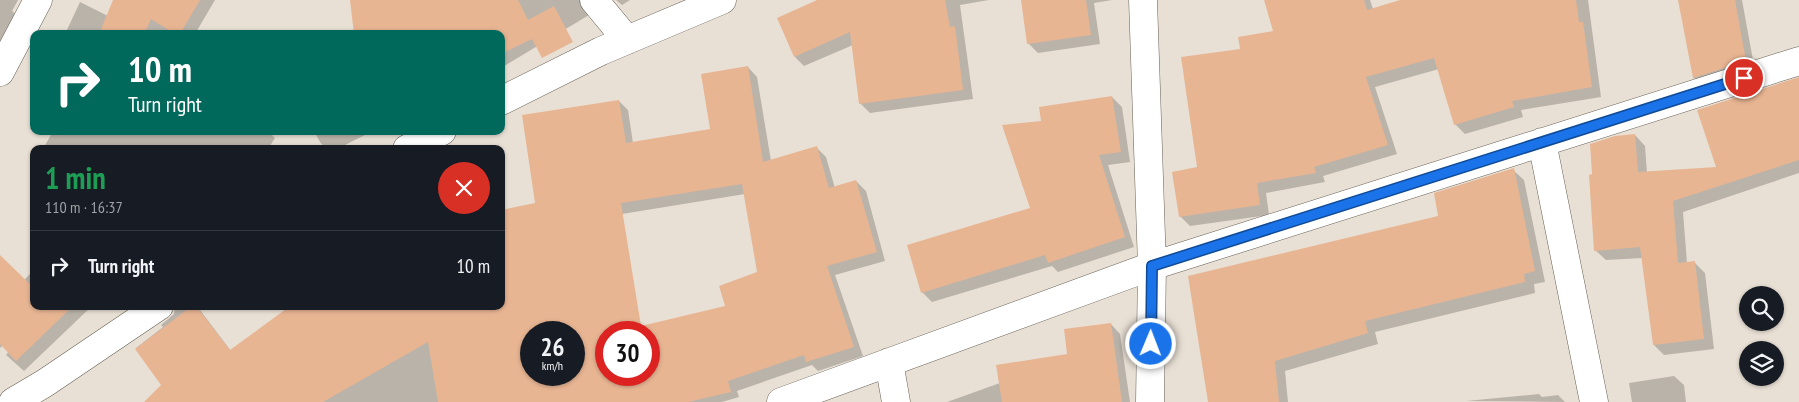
<!DOCTYPE html>
<html lang="en">
<head>
<meta charset="utf-8">
<style>
  body { margin:0; font-family:"PT Sans Narrow",sans-serif; background:#20242c; color:#f1f3f6; height:100vh; display:flex; flex-direction:column; font-size:19px; white-space:nowrap }
  * { box-sizing:border-box; margin:0 }
  p { font-size:16px; color:#9ea1a6 }
  .icon { flex:none; width:28px; height:28px; fill:none; stroke:currentColor; stroke-width:2; stroke-linecap:round; stroke-linejoin:round }
  .map { position:relative; flex:1; overflow:hidden }
  .sheet { position:absolute; left:30px; top:145px; width:475px; height:165px; display:flex; flex-direction:column; background:#171b24; border-radius:10px; box-shadow:0 1px 4px #0004 }
  .sheet>* { flex:none }
  .hud { position:absolute; left:30px; top:30px; width:475px; height:105px; border-radius:10px; box-shadow:0 1px 4px #0004; background:#00695c; color:#fff; overflow:hidden }
  .tools { position:absolute; left:1739px; top:286px; display:grid; gap:10px }
  .tools a { display:grid; place-items:center; width:45px; height:45px; border-radius:50%; background:#171b24; box-shadow:0 1px 4px #0004; font-size:25px }
  .speed { position:absolute; left:520px; top:321px; display:flex; gap:10px; font-size:25px; font-weight:700; text-align:center }
  .speed>* { display:grid; place-content:center; width:65px; height:65px; border-radius:50%; background:#171b24; box-shadow:0 1px 4px #0004; line-height:1 }
  .speed small { font-size:12px; font-weight:400 }
  .speed .limit { border:8px solid #d22; background:#fff; color:#111 }
  .pin { position:absolute; display:grid; place-items:center; width:42px; height:42px; color:#fff; margin:-21px; border:2px solid #fff; border-radius:50%; box-shadow:0 1px 5px #0007 }
  .me { position:absolute; width:55px; margin:-28px; rotate:1deg; stroke-linejoin:round; filter:drop-shadow(0 0 4px #0008) }
  .turn { display:flex; align-items:center; gap:18px; height:105px; padding:0 15px; font-size:22px }
  .turn .icon { width:65px; height:65px; stroke-width:2.5 }
  .turn b { display:block; font-size:35px; line-height:42px }
  .round { display:grid; place-items:center; flex:none; width:52px; height:52px; border-radius:26px; background:#20242c }
  .headline { display:flex; align-items:center; justify-content:space-between; height:85px; padding:0 15px }
  h1 { font-size:30px; font-weight:800; line-height:38px; color:#1e9e55 }
  ul { padding:0; list-style:none }
  li { display:flex; align-items:center; gap:15px; height:70px; padding:0 15px; border-top:1px solid #363941 }
  li div { flex:1 }
  li b { display:block; font-size:19px }
  li em { font-style:normal }
  .map>svg:first-child { display:block }
</style>
</head>
<body>
<div class="map">
<svg width="1799" height="402" viewBox="0 0 1799 402">
  <rect width="100%" height="100%" fill="#e9e0d5"/>
  <path fill="#0003" fill-rule="evenodd" d="M0,0H18L12,11L20,18L6,45L0,42Z
    M114,0H215L195,34H65L80,2L108,16Z
    M351,0H593L589,15L501,68V34Z
    M616,0H630L622,5Z
    M820,0H989L960,5L973,99L870,113L860,103L853,45L804,66L795,57Z
    M1022,0H1112L1094,3L1100,44L1038,53L1028,43Z
    M1265,0H1370L1373,9L1438,0H1588L1601,97L1521,110L1523,117L1465,134L1455,124L1439,69L1375,87L1397,154L1323,176L1325,182L1266,193L1269,215L1190,226L1180,216L1241,50L1275,32Z
    M1679,0H1742L1755,71L1703,87L1694,78Z
    M748,67L757,77L771,161L816,147L826,157L835,188L856,181L866,191L885,261L835,275L863,356L818,371L812,365L737,391L739,397L722,402H146L163,385L136,348L163,327L161,325L174,314L175,306H197L231,351L552,310L619,101L628,110L633,143L712,130ZM745,194L759,273L727,307L644,327L640,323L622,214ZM531,332H574V375H531ZM606,332H649V375H606Z
    M1799,96V173L1683,212L1687,263L1694,262L1705,273L1714,349L1664,355L1654,345L1643,258L1606,260L1595,250L1635,135L1645,146L1647,173L1718,168Z
    M1112,97L1122,107L1130,162L1108,165L1134,247L1058,272L1052,266L932,302L922,292L1031,209L1043,122Z
    M53,131H268L275,138L268,149H43Z
    M314,131H373L337,149H326L320,142Z
    M1513,170L1524,180L1545,282L1534,284L1535,293L1375,332L1378,344L1285,371L1288,402H1209Z
    M0,257L24,280L34,270V306H92L24,371L6,355L9,351L3,345L0,348Z
    M1111,324L1120,334L1130,402H947L1000,383L1069,355Z
    M1674,376L1684,385L1686,402H1632L1629,383Z
    M1539,394L1542,397L1558,395L1565,402L1466,401Z"/>
  <path fill="#e8b593" fill-rule="evenodd" d="M113,0H200L180,34H175L151,19L144,34H99Z
    M350,0H518L528,20L554,6L573,42L542,58L532,39L501,54V34H354Z
    M817,0H945L950,27L955,26L963,90L859,104L850,32L794,57L777,18Z
    M1021,0H1086L1091,35L1027,44Z
    M1264,0H1364L1367,10L1400,0H1576L1579,22H1583L1592,87L1512,101L1514,107L1454,125L1434,58L1366,77L1388,145L1314,167L1316,173L1257,183L1260,205L1179,217L1172,172L1197,167L1181,57L1240,49L1238,37L1273,31Z
    M1678,0H1735L1746,61L1693,78Z
    M748,66L763,162L817,146L829,188L856,180L877,252L827,266L854,347L806,362L804,355L728,381L731,392L688,402H438L428,342L323,402H144L161,385L135,349L192,306H196L230,350L290,306H501V210L535,203L522,115L619,100L626,143L710,129L701,74ZM742,184L757,272L719,286L725,306L641,326L621,203ZM531,332H574V375H531ZM606,332H649V375H606Z
    M1799,77V160L1673,201L1678,263L1695,261L1704,339L1653,345L1640,247L1594,251L1589,175L1592,174L1590,144L1615,136L1635,134L1638,172L1716,167L1697,110Z
    M1112,96L1121,152L1099,155L1125,237L1048,263L1045,255L921,293L907,245L1030,208L1002,125L1041,121L1039,107Z
    M1514,168L1535,271L1524,274L1525,282L1365,321L1368,333L1275,361L1279,402H1208L1188,276L1438,216L1434,193Z
    M0,255L34,288V306H73L16,361L0,344Z
    M1111,323L1122,402H1002L996,365L1067,354L1064,329Z"/>
  <g fill="none" stroke-linecap="round" stroke-linejoin="round">
    <defs>
      <path id="minor" d="M594,0L627,40
        M1143,0L1152,266L1150,402
        M0,72L38,0
        M501,101L601,51L722,0
        M1542,142L1594,402
        M407,149L442,131
        M889,362L896,402
        M13,402L45,383L159,306
        M781,402L1152,266L1799,61"/>
    </defs>
    <use href="#minor" stroke="#665f55" stroke-width="29"/>
    <use href="#minor" stroke="#fff" stroke-width="28"/>
  </g>
  <g fill="none" stroke-linecap="round" stroke-linejoin="round">
    <defs>
      <path id="route" d="M1151,344L1152,266L1744,78"/>
    </defs>
    <use href="#route" stroke="#114b97" stroke-width="12"/>
    <use href="#route" stroke="#1a73e8" stroke-width="9"/>
  </g>
</svg>
<div class="tools">
<a><svg class="icon" aria-label="search" viewBox="0 0 24 24"><circle cx="10" cy="10" r="6"/><path d="M15 15l6 6"/></svg></a>
<a><svg class="icon" aria-label="layers" viewBox="0 0 24 24"><path d="M12 4l9 5-9 5-9-5zM3 14l9 5 9-5"/></svg></a>
</div>
<div class="speed"><div>26<small>km/h</small></div><div class="limit">30</div></div>
<div class="pin" style="left:1744px;top:78px;background:#d93025"><svg class="icon" aria-label="arrive" viewBox="0 0 24 24"><path d="M6 21V4h12l-3 4 3 4H6"/></svg></div>
<svg class="me" style="left:1151px;top:344px" viewBox="-20 -20 40 40"><circle r="17" fill="#1a73e8" stroke="#fff" stroke-width="3"/><path d="M0-11L8 9 0 5-8 9z" fill="#fff"/></svg>
<div class="hud">
<div class="turn"><svg class="icon" aria-label="right" viewBox="0 0 24 24"><path d="M7 20v-9h11M14 6l5 5-5 5"/></svg><div><b>10 m</b>Turn right</div></div>
</div>
<section class="sheet">
<div class="headline"><div><h1>1 min</h1><p>110 m · 16:37</p></div><a class="round" style="background:#d93025;color:#fff"><svg class="icon" aria-label="close" viewBox="0 0 24 24"><path d="M6 6l12 12M18 6L6 18"/></svg></a></div>
<ul>
<li><svg class="icon" aria-label="right" viewBox="0 0 24 24"><path d="M7 20v-9h11M14 6l5 5-5 5"/></svg><div><b>Turn right</b></div><em>10 m</em></li>
</ul>
</section>
</div>
</body>
</html>
